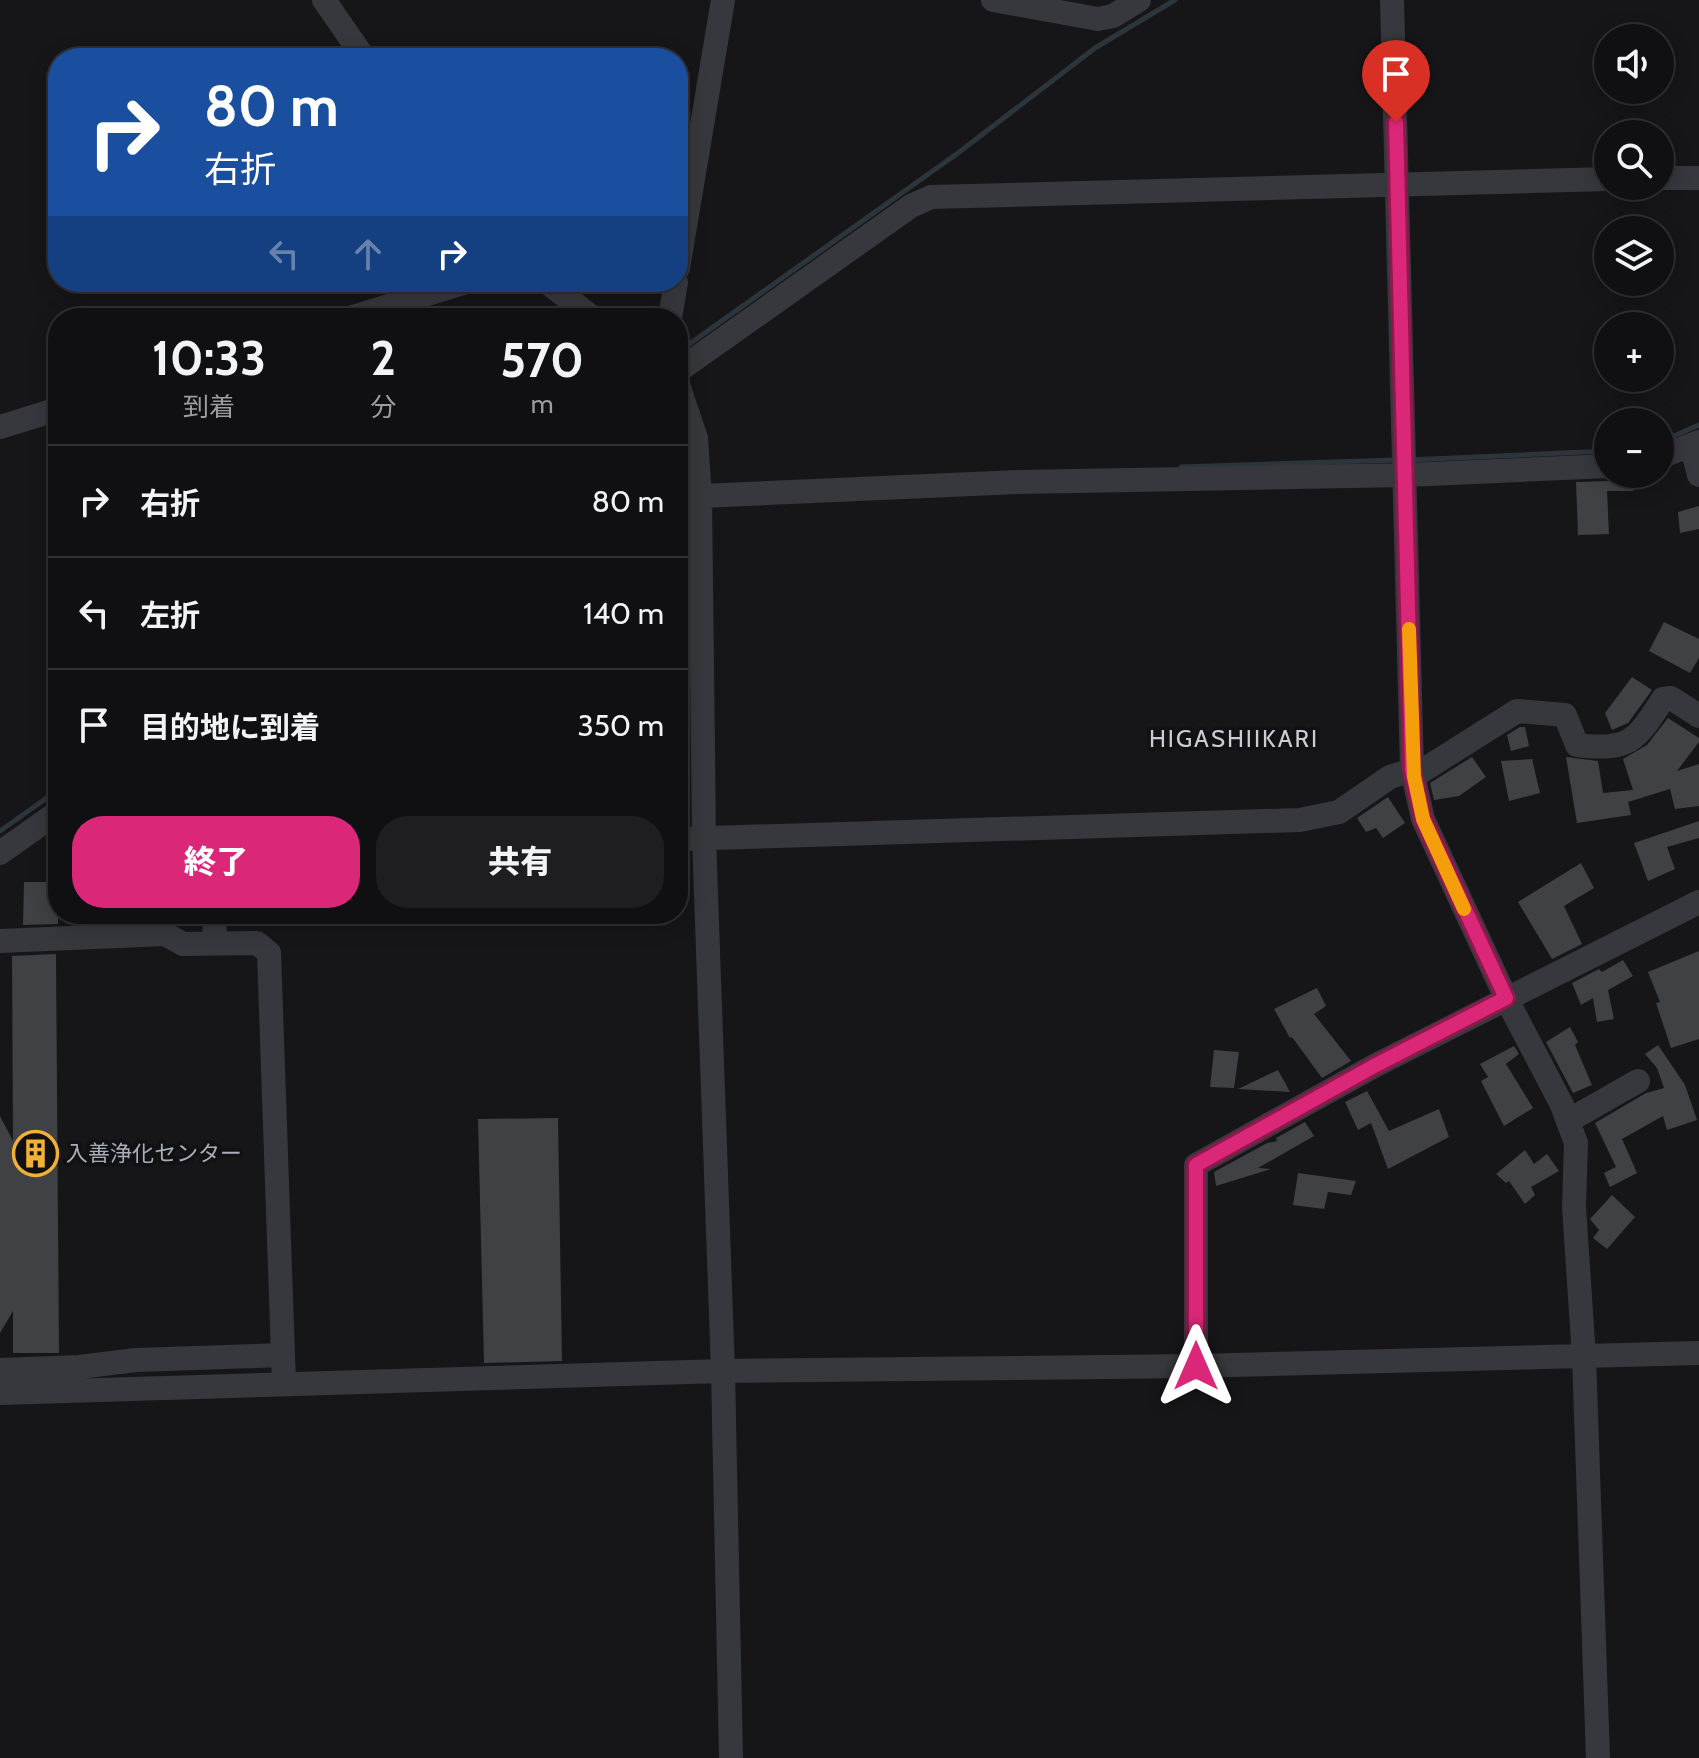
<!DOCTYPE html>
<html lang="ja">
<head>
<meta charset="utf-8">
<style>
  body { margin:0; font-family:Cabin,"Noto Sans JP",sans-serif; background:#1e1e20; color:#f1f3f6; height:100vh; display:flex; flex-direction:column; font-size:30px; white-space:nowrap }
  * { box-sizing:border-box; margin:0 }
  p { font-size:26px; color:#9c9d9f }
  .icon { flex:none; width:44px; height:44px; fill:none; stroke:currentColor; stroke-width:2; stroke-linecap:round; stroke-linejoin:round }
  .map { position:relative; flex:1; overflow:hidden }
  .drawer { position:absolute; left:48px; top:308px; width:640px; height:616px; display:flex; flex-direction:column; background:#101012; border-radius:32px; box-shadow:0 4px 20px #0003,0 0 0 2px #303032 }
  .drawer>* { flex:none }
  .guide { position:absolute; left:48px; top:48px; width:640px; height:244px; border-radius:32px; box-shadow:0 4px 20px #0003,0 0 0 2px #303032; background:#1a4fa0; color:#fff; overflow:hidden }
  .fabs { position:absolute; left:1594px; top:24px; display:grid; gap:16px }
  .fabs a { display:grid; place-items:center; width:80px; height:80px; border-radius:50%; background:#101012; box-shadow:0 4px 20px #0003,0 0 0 2px #303032; font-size:40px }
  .pin { position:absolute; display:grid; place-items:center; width:68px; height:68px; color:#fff; margin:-82px -34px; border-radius:50% 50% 50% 0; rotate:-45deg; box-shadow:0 0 8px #0007 }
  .pin .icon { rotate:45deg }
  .me { position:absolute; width:88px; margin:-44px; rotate:0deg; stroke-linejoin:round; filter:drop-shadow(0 0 6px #0008) }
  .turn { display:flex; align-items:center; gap:28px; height:168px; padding:0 24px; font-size:36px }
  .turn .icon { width:104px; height:104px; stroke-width:2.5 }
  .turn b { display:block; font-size:56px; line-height:68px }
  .lanes { display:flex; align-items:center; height:76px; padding:0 24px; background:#0003; justify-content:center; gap:40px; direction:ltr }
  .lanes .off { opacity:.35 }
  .eta { display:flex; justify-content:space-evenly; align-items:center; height:136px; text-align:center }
  .eta b { font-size:48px; font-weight:800; line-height:56px }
  .primary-button { display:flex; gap:16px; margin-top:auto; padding:16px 24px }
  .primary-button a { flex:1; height:92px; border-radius:32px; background:#db2777; color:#fff; font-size:32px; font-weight:800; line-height:92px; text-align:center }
  .primary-button a+a { background:#1e1e20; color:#f1f3f6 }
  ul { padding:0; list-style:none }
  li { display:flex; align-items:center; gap:24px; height:112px; padding:0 24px; border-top:2px solid #303032 }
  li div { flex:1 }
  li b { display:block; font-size:30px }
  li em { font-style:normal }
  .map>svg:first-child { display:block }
</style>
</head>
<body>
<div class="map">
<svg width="1699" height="1758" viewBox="0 0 1699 1758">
  <rect width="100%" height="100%" fill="#161618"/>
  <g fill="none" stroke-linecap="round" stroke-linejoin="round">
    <path stroke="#2c353c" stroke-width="5" d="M678,352L958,153L1095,48L1175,0
      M1660,442L1699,425
      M1409,460L1608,451
      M1181,467L1395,460
      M678,484H692
      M0,831L58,790"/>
  </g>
  <path fill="#404145" d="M1620,475H1633V491H1607L1609,534L1578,535L1576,482L1609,481Z
    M1699,506V529L1680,533L1678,512Z
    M1664,622L1699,639V658L1690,673L1649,651Z
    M1632,677L1652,690L1628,723L1612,730L1605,713Z
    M1668,718L1699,738V742L1677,771L1699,764V806L1675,809L1670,789L1628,802L1631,815L1577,823L1566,757L1598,761L1603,793L1633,790L1623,759L1647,745Z
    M1520,727H1525L1529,746L1511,751L1507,735Z
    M1472,757L1486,777L1459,796L1434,800L1430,783Z
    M1532,759L1540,793L1509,801L1501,761Z
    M1388,797L1405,823L1383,838L1376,828L1366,832L1357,818Z
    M1699,821V838L1667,847L1675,869L1648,881L1634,843Z
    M1581,863L1594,888L1564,906L1582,944L1552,959L1518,902Z
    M24,882H58V924L23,925Z
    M1699,951V1039L1671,1048L1656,1003L1660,1002L1648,972Z
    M56,954L59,1353H13V1311L0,1333V1116L13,1141L12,956Z
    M1623,960L1633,976L1608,990L1614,1019L1597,1022L1593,998L1581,1005L1572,983L1599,969L1602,972Z
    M1317,988L1326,1006L1314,1014L1351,1061L1322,1078L1292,1037L1290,1038L1274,1009Z
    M1570,1027L1578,1042L1575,1045L1592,1085L1573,1093L1546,1042Z
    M1658,1045L1685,1085L1697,1120L1667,1130L1663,1116L1622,1139L1637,1173L1610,1187L1604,1173L1616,1167L1595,1123L1646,1093L1664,1088L1657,1068L1645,1054Z
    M1514,1046L1519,1054L1506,1064L1533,1108L1504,1126L1481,1081L1488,1077L1480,1064Z
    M1214,1050L1239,1052L1234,1088L1210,1087Z
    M1278,1070L1290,1092L1238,1089Z
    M1367,1091L1389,1131L1439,1109L1449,1137L1388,1169L1371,1123L1358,1130L1345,1102Z
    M558,1118L562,1361L484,1363L478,1119Z
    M1305,1122L1314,1136L1258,1168L1271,1169L1216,1186L1214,1172L1267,1143L1277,1141L1276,1138Z
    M1525,1150L1534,1164L1547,1154L1559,1171L1531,1187L1535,1195L1525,1204L1509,1181L1506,1183L1496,1174Z
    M1298,1173L1356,1181L1351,1195L1328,1192L1324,1209L1293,1205Z
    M1612,1195L1635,1217L1607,1249L1593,1238L1599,1230L1590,1219Z"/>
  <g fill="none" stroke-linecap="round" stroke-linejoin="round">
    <path stroke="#37383d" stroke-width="24" d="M324,0L364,58
      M993,0L1098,19L1113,16L1139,0
      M1392,0L1412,770L1423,819L1506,998L1562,1105L1576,1143L1574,1207L1584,1357L1598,1758
      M1660,178H1699
      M678,268L723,0
      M547,282L593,318
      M350,318L466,282
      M670,318L676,282
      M678,371L911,206L931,197L1608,179
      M678,385L696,438L700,497L704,838L723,1371L731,1758
      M0,427L58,409
      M1692,447L1699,475
      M1660,457L1699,442
      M678,497L1018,482L1406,475L1608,466
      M1414,776L1517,711L1565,715L1577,745C1630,751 1636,741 1663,699L1671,698L1699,716
      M678,839L1300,820L1339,812L1390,777L1412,770
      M0,853L58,812
      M214,914L215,943
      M0,941L165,934L183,944L257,943L269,953L284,1384
      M1568,1121L1638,1081
      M1196,1366V1165L1376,1065L1699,902
      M0,1370L79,1367L136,1360L283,1355
      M0,1393L723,1371L1196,1366L1699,1353"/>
  </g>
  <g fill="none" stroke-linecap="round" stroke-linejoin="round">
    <defs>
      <path id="route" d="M1196,1366V1165L1376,1065L1506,998L1423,819L1412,770L1396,122"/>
    </defs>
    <use href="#route" stroke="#8e194d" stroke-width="20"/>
    <use href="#route" stroke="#db2777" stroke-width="14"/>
    <path stroke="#f59e0b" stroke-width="14" d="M1409,629L1414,776L1423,819L1464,909"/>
  </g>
  <defs>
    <symbol id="building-ring" viewBox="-11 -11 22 22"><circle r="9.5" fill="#111113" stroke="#f2b134" stroke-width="1.5"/><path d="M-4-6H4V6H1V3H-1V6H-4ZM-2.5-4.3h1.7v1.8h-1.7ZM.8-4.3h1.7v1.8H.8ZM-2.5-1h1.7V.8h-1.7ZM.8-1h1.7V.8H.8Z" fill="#f2b134"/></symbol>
  </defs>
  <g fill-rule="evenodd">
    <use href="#building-ring" x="10" y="1128" width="51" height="51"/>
  </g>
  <g text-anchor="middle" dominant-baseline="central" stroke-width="7" stroke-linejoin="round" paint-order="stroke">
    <g font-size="22" fill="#a8adb8" stroke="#111113" text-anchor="start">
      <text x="66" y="1153">入善浄化センター</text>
    </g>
    <g font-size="24" letter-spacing="2" fill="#c9ccd4" stroke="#111113">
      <text x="1234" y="738">HIGASHIIKARI</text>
    </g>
  </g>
</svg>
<div class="fabs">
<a><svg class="icon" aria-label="sound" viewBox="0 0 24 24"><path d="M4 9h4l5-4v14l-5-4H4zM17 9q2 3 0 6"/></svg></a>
<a><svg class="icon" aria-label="search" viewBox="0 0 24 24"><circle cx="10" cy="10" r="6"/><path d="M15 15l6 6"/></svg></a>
<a><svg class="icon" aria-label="layers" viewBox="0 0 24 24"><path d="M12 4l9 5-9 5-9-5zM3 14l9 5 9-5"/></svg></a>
<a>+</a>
<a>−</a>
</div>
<div class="pin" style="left:1396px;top:122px;background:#d93025"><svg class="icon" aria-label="arrive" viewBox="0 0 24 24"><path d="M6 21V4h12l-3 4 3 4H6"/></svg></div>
<svg class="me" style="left:1196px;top:1366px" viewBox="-20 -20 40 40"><path d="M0-17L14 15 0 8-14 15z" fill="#db2777" stroke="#fff" stroke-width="4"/></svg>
<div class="guide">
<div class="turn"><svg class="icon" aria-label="right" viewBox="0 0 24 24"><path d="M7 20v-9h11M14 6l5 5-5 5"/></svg><div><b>80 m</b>右折</div></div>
<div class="lanes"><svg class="icon off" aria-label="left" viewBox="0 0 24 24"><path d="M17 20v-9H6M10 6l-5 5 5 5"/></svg><svg class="icon off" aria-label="ahead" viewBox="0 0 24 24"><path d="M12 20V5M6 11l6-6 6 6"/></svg><svg class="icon" aria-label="right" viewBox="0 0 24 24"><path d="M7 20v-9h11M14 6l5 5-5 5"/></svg></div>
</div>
<section class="drawer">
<div class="eta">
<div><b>10:33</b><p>到着</p></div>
<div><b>2</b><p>分</p></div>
<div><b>570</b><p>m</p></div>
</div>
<ul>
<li><svg class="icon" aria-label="right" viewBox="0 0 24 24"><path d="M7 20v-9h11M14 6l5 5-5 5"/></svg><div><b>右折</b></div><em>80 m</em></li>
<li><svg class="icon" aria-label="left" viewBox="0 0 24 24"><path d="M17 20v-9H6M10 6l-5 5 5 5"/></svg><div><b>左折</b></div><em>140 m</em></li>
<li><svg class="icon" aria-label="arrive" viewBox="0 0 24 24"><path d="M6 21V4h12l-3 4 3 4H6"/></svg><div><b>目的地に到着</b></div><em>350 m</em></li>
</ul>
<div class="primary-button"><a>終了</a><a>共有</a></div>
</section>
</div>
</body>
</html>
